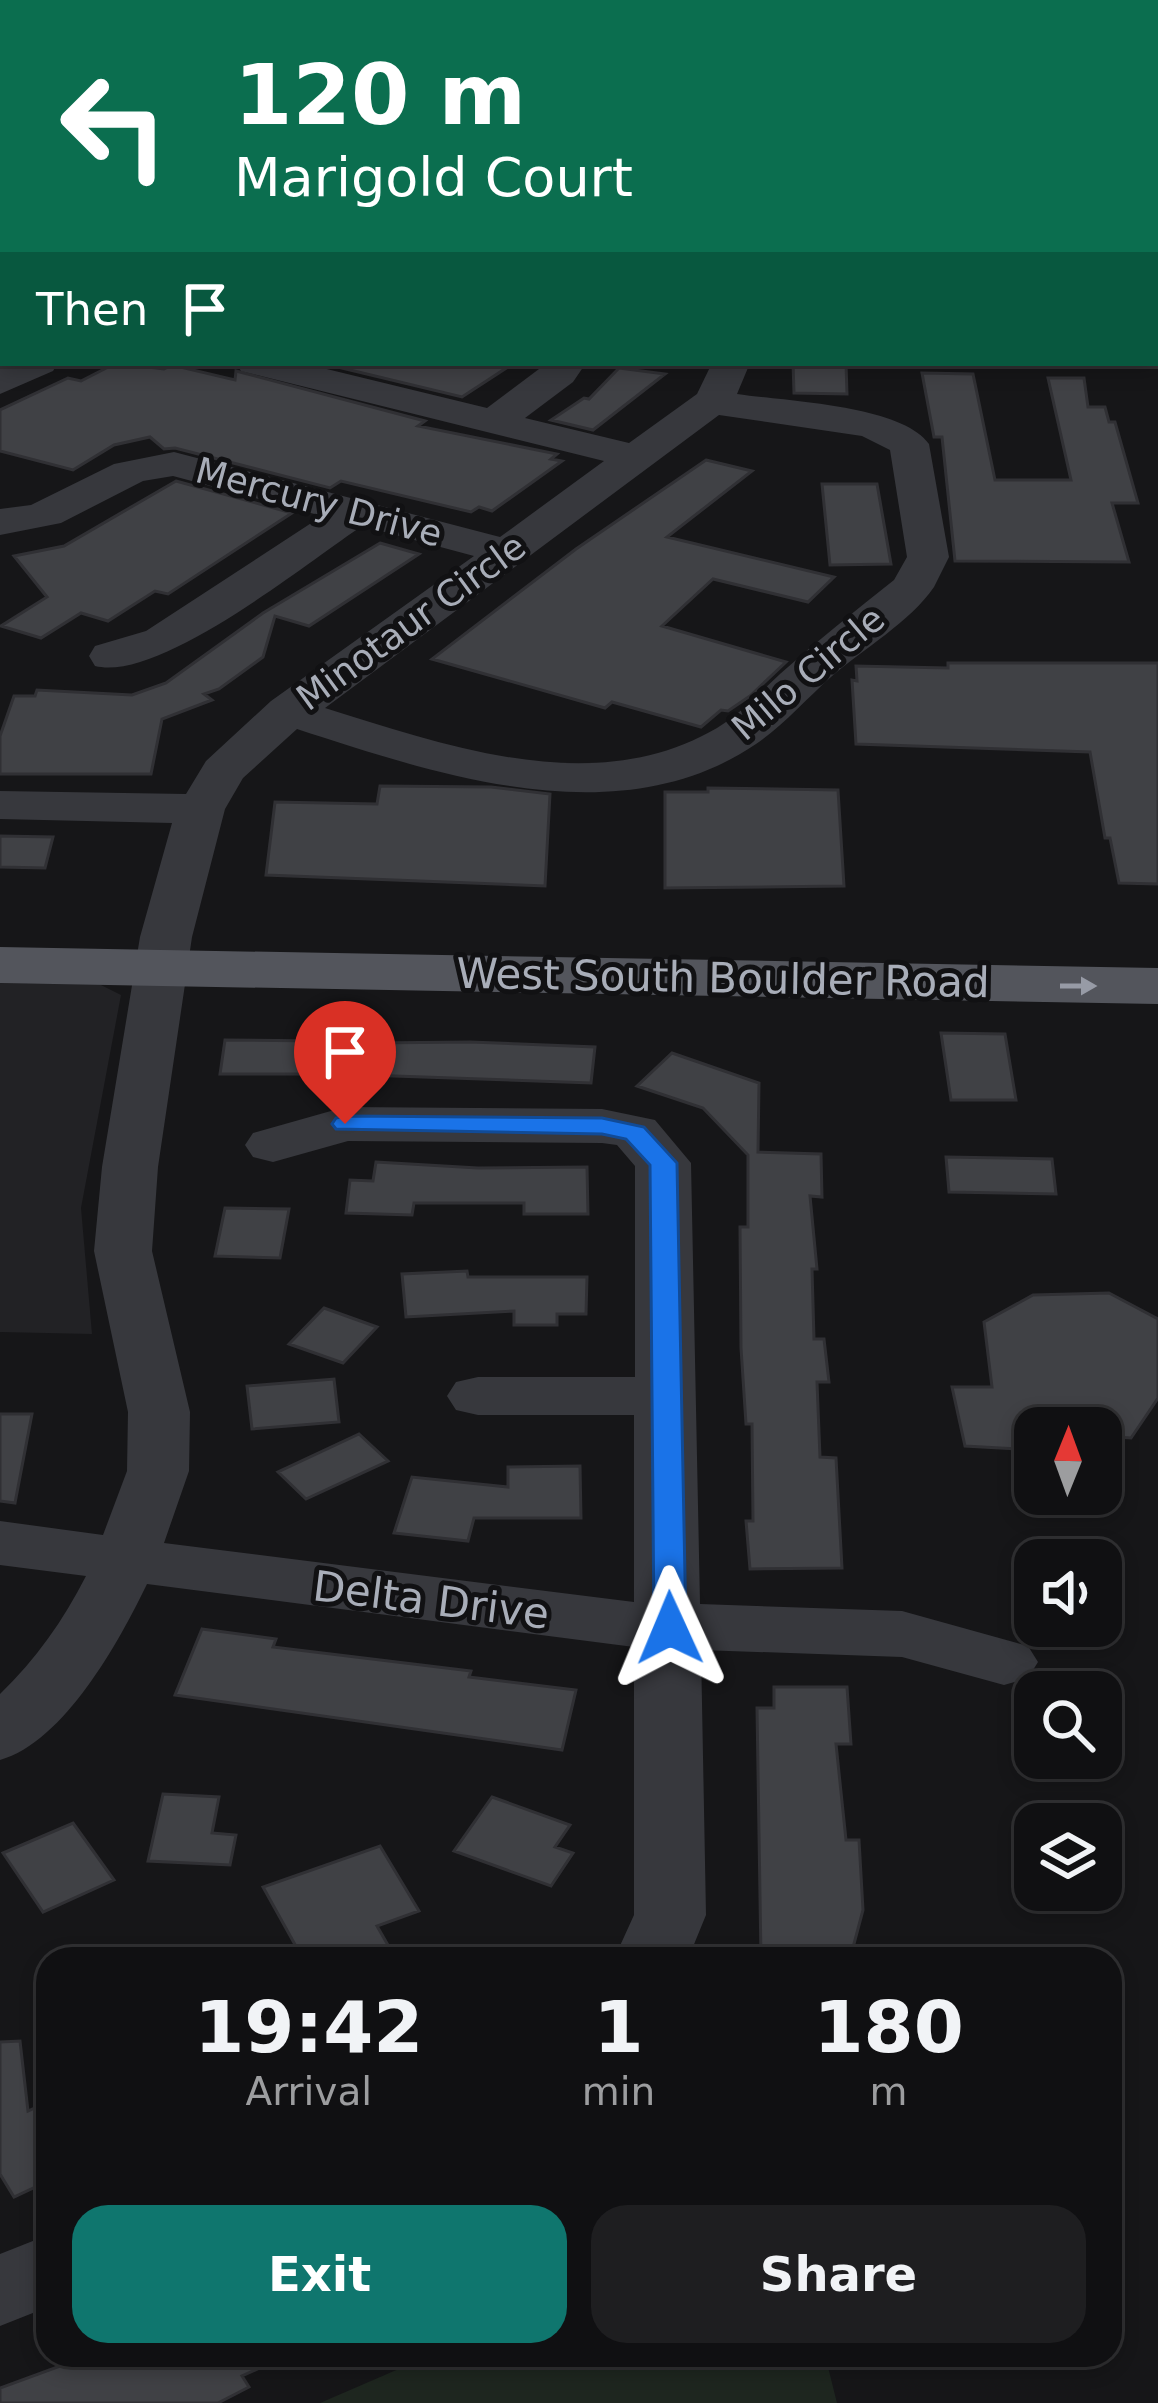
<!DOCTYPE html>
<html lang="en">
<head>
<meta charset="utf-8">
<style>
  body { margin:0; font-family:"DejaVu Sans",sans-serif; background:#1e1e20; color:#f1f3f6; height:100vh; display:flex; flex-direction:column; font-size:45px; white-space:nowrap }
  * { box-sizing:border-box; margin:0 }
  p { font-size:39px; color:#9c9d9f }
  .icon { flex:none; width:66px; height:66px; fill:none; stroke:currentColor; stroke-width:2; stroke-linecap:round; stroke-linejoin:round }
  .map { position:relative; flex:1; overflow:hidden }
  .panel { position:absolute; left:36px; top:1947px; width:1086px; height:420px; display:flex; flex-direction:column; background:#101012; border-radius:36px; box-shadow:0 6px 18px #0003,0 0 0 3px #303032 }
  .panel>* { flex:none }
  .hud { position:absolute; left:0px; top:0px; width:1158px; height:366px; box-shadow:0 6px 18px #0003,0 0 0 3px #303032; background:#0b6e4f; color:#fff; overflow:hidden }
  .needle { width:78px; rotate:1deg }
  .controls { position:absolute; left:1014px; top:1407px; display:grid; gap:24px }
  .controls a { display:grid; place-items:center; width:108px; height:108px; border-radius:24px; background:#101012; box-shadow:0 6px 18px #0003,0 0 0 3px #303032; font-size:60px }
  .pin { position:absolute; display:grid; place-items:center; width:102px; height:102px; color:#fff; margin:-123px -51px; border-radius:50% 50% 50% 0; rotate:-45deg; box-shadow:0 0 12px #0007 }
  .pin .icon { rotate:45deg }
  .me { position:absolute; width:132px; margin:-66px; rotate:359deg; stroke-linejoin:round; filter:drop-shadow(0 0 9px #0008) }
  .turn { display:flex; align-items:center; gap:42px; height:252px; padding:0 36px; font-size:54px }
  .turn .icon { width:156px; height:156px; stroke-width:2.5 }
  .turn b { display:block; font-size:84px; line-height:102px }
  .then { display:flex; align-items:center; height:114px; padding:0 36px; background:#0003; gap:24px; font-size:45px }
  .eta { display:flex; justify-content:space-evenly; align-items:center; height:204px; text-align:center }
  .eta b { font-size:72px; font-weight:800; line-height:84px }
  .primary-button { display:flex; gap:24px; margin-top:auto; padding:24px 36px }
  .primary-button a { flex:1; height:138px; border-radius:36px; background:#0f766e; color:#fff; font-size:48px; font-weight:800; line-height:138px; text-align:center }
  .primary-button a+a { background:#1e1e20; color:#f1f3f6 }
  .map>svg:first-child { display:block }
</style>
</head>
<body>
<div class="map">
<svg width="1158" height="2403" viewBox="0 0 1158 2403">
  <rect width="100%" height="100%" fill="#161618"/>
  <path fill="#222225" d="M0,983L99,984L121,995L81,1208L92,1334L0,1332Z"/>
  <path fill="#1e261f" d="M431,2355H825L837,2403H320Z"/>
  <path fill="#404145" stroke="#303034" stroke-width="3" d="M116,363L164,369L172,365L235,380L236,371L425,421L418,426L557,454L551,459L562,461L492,511L479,507L471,512L341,481L330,488L175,448L164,449L150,437L114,445L73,470L0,451V410L68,378L81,381Z
    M321,363H514L462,397Z
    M793,363H846L847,394L794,393Z
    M619,368L665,374L593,430L551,420L584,398L589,399Z
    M922,373L973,374L995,480H1071L1048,378H1084L1088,407H1105L1109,422H1115L1138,503H1112L1129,562L955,561L942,437H934Z
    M706,460L752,471L667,537L834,577L808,602L713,579L662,626L786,662L750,696L728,711L721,710L701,727L612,702L605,708L432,659L576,549Z
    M176,481L292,513L168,594L155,591L108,621L81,613L41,638L1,626L47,597L14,556L64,546Z
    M822,484H877L891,564L830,565Z
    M380,543L419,554L309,626L275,616L263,657L219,689L204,694L212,700L162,719L151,774H0V736L14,696H35L37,690L132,695L166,683L263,613Z
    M948,663H1158V884L1119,883L1110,838H1105L1090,752L856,744L852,680L857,681L856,666L948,668Z
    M380,786L491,787L550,794L545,886L266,875L275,802L377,804Z
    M708,788L838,790L844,886L665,888V792H708Z
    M0,836L53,837L45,868L0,867Z
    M941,1033L1005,1034L1016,1100H951Z
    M225,1040L320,1041L314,1074H220Z
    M470,1042L595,1047L591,1083L366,1075L371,1043Z
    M672,1053L759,1083L758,1152L821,1154L822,1197L810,1196L817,1269H812L814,1339H824L829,1382H817L820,1457L836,1458L842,1568L750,1569L746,1521H753L752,1424H746L741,1348L740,1227H748V1155L703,1108L637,1086Z
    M946,1157L1052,1159L1056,1194L949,1192Z
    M376,1162L478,1168L587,1167L588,1214H524V1203H414L412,1215L346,1213L350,1180L373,1181Z
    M225,1208L289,1209L280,1258L215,1256Z
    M467,1271L468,1277H587L586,1314H557V1325H514V1311L406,1317L402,1274Z
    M1109,1293L1158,1319V1398L1131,1438L1101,1436V1428H1035V1450L965,1446L952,1387H992L984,1322L1033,1295Z
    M324,1308L377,1327L343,1363L289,1344Z
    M334,1379L339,1422L252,1429L247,1386Z
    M0,1414H32L15,1503L0,1501Z
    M359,1434L388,1461L306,1499L278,1472Z
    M580,1466L581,1518H474L468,1541L394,1533L412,1477L508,1487V1467Z
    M202,1629L276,1639L273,1647L471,1671L469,1677L576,1690L562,1750L175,1695Z
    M774,1687H847L851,1744H836L846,1840H859L863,1910L850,1959H761L757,1708H774Z
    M163,1794L219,1797L212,1833L236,1835L230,1865L148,1861Z
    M492,1797L570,1825L555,1847L573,1853L551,1886L454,1851Z
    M73,1823L114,1880L43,1912L3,1853Z
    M380,1846L419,1911L377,1926L396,1959H303L263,1887Z
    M20,2041L28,2111L48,2102V2181L14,2197L0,2174V2042Z
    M90,2355H288L242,2376L249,2387L218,2403H0V2388Z"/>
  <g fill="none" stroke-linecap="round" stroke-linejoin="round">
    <path fill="#37383d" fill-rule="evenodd" d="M235,0H270L272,3H237Z
      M1030,0H1158V11L1155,3Z
      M1155,106H1158V126H1155Z
      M3,211V233L0,234V212Z
      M0,315H3V339H0Z
      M9,363H58L53,371L0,394V367Z
      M236,363H302L487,408L547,363H586L573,382L525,418L629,443L697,394L712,363H750L737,394C783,401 902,405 929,444L949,557L934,587C910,622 863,649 831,677C806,699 783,726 756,744C619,837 439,775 297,729L243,778L225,809L192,937L158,1167L152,1251L190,1412L189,1471L164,1543L634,1602V1415H478L456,1410L447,1396L456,1382L478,1377H635V1166L617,1145L602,1143L348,1141L273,1162L253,1157L245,1145L253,1133L345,1107L602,1109L655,1120L691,1163L700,1604L902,1611L1028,1646L1038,1662L1028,1678L1004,1685L902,1657L701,1650L706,1915L688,1959H614L634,1915V1647L147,1584C119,1642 64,1742 0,1760V1694C36,1659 63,1621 86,1576L0,1565V1521L103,1535L127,1471L128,1412L94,1251L102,1167L140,937L172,823L0,819V791L186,794L206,761L271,701L474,556L362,526C305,564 160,682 95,666L89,656L95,646L146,631L322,516L173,476L143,481L61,523L0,535V509L31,505L114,464L174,452L500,537L604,461L241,371ZM719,415L862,436L890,450L907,557L894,580C856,610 817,641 780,674C760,692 741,714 717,728C596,799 450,747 325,708Z
      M48,2235V2307L0,2326V2254Z"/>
    <path fill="#53555c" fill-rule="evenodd" d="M486,0H526L528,3H489Z
      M1155,317L1158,318V345L1155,344Z
      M0,947L1158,968V1004L0,983Z"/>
  </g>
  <defs><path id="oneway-solid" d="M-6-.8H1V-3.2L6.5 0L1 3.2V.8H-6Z" transform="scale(3)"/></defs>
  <use fill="#979ba6" href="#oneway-solid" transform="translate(1078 986)"/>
  <path fill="#1a73e8" stroke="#114b97" stroke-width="3" d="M345,1116L602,1118L644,1127L677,1163L686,1628L681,1635H659L654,1628L650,1165L626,1139L602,1134L336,1129L332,1124L336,1118Z"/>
  <g text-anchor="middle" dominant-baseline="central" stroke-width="10" stroke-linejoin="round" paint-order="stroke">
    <g font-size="36" fill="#a8adb8" stroke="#111113">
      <text transform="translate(319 502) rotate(15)">Mercury Drive</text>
      <text transform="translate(411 622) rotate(-36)">Minotaur Circle</text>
      <text transform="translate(808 673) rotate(-40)">Milo Circle</text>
    </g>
    <g font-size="42" fill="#a8adb8" stroke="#111113">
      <text transform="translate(723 978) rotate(1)">West South Boulder Road</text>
      <text transform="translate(431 1600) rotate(7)">Delta Drive</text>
    </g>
  </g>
</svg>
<div class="controls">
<a><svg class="needle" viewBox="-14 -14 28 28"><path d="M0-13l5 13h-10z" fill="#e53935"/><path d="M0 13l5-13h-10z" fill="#9c9d9f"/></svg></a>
<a><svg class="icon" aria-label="sound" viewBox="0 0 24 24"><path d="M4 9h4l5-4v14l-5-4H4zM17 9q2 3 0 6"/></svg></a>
<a><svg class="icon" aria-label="search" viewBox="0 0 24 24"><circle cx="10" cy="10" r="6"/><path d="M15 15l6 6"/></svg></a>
<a><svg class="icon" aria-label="layers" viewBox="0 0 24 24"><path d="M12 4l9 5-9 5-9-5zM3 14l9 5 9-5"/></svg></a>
</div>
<div class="pin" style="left:345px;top:1124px;background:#d93025"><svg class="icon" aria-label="arrive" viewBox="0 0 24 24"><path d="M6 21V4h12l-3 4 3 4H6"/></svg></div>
<svg class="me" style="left:670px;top:1628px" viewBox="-20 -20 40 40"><path d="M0-17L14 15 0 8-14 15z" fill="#1a73e8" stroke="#fff" stroke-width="4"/></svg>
<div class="hud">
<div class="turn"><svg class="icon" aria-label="left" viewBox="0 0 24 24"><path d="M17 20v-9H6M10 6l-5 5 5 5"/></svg><div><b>120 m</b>Marigold Court</div></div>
<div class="then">Then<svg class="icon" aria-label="arrive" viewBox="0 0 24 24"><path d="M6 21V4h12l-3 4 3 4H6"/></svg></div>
</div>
<section class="panel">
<div class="eta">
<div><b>19:42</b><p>Arrival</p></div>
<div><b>1</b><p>min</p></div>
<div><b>180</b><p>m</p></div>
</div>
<div class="primary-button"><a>Exit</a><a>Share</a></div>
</section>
</div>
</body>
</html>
